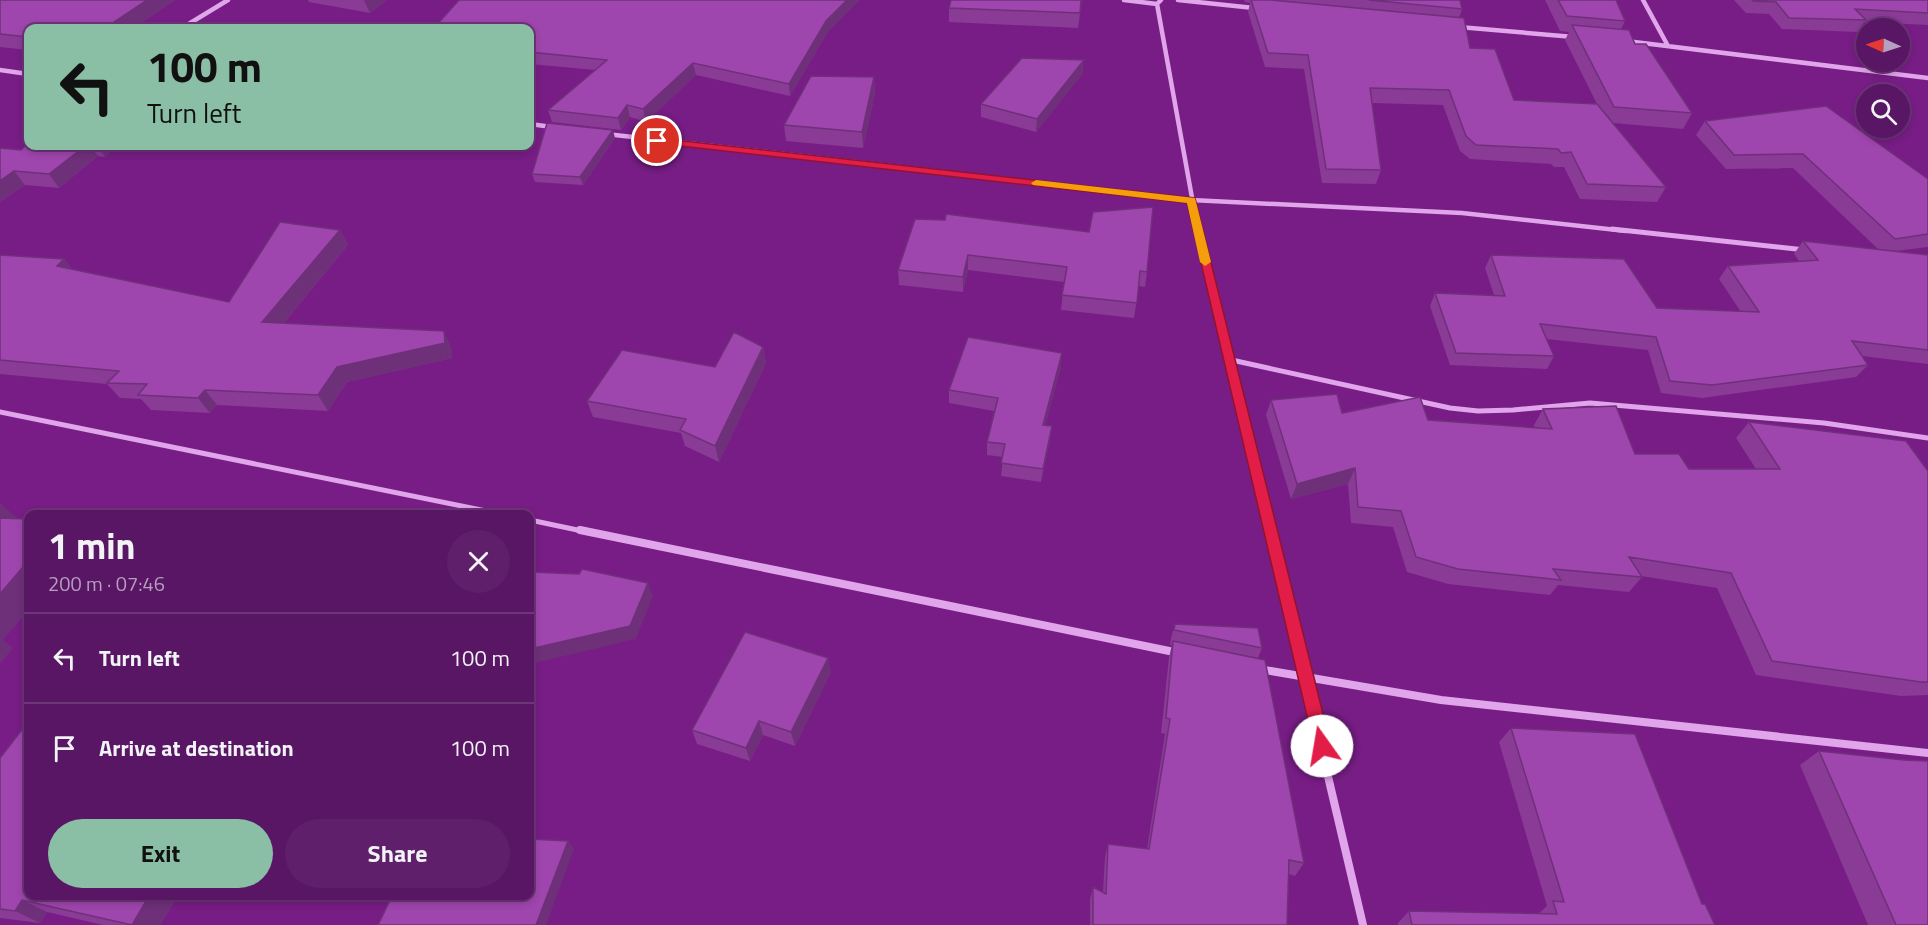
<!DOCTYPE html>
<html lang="en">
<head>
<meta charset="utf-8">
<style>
  body { margin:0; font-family:"Titillium Web",sans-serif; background:#5f1f6a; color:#f1f3f6; height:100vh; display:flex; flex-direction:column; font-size:22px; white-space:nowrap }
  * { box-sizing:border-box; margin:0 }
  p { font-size:20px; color:#b79fbf }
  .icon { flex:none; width:33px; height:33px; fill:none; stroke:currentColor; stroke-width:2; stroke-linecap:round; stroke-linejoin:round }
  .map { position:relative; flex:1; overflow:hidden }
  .panel { position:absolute; left:24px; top:510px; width:510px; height:390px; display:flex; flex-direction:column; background:#591664; border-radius:12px; box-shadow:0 3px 9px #0003,0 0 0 2px #6e3578 }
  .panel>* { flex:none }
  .top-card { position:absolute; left:24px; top:24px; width:510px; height:126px; border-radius:12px; box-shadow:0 3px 9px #0003,0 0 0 2px #6e3578; background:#8abfa5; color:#111; overflow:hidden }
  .needle { width:39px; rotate:273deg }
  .buttons { position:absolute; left:1856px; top:18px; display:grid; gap:12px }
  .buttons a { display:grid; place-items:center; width:54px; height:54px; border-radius:50%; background:#591664; box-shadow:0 3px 9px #0003,0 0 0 2px #6e3578; font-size:30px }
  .pin { position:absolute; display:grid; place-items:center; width:51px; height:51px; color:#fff; margin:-26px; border:3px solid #fff; border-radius:50%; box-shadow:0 2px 6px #0007 }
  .me { position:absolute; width:66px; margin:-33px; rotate:347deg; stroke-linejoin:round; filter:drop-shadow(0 0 4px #0008) }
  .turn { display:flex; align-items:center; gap:21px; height:126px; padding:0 24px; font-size:27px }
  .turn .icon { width:78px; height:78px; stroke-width:2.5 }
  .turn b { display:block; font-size:42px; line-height:51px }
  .round { display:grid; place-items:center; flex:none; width:63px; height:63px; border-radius:32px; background:#5f1f6a }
  .overview { display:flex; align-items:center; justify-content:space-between; height:102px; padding:0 24px }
  h1 { font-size:36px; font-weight:700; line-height:45px }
  .action { display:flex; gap:12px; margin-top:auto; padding:12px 24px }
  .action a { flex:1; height:69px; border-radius:36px; background:#8abfa5; color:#111; font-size:24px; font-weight:700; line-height:69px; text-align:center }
  .action a+a { background:#5f1f6a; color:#f1f3f6 }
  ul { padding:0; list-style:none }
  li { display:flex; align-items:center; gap:18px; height:90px; padding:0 24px; border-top:2px solid #6e3578 }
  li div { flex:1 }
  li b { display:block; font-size:22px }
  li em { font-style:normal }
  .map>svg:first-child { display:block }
</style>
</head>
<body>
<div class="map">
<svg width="1928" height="925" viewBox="0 0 1928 925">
  <rect width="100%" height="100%" fill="#771d85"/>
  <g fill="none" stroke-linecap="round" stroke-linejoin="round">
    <path stroke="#e0a5ea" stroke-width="4.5" d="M1124,0L1157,4
      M1161,0L1157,4L1198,231
      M1178,0L1254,8
      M1643,0L1668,46
      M1459,27L1574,37
      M182,28L228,0
      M1626,41L1928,78
      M0,70L28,74
      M530,124L552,127
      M606,134L1191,200L1462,213L1626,231"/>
    <path stroke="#e0a5ea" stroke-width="5" d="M1198,229L1270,532
      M1612,229L1805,250
      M1227,359L1450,408L1478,411L1513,410L1590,403L1824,423L1928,438
      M0,412L501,514
      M530,520L587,532"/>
    <path stroke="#e0a5ea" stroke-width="8" d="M580,530L1179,653
      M1270,530L1363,925
      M1259,669L1441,700L1928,753"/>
  </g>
  <path fill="#893b96" d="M0,0H175L134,28H28V50L0,47Z
    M308,0H387L370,13L309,2Z
    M1082,0L1078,28L949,22V8Z
    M1244,0H1460L1462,9L1459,18L1470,48L1514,100L1597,104L1565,40L1569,32L1560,31L1545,0H1616L1625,21L1621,29L1635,44L1692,113L1683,129L1613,123L1666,187L1657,202L1580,199L1564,167H1554L1551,164L1470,159L1460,151L1443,105L1372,103L1381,170L1376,184L1322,183L1304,69L1265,67L1248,12L1250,3L1245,2Z
    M1734,0H1928V25L1864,22L1858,32L1782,29L1769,14L1746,13Z
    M530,28L827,33L790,96L696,75L646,122L630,117L621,130L552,122L548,110L595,70L530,64Z
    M1083,73L1036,132L981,117V104Z
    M874,77L875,93L863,148L786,141L784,125Z
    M1705,121L1928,179V247L1896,251L1928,255V364L1862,356L1868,365L1856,377L1702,398L1661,393L1648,350L1546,339L1554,356L1547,369L1450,365L1430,306L1435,293L1494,295L1485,268L1491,255L1657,308L1741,312L1719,279L1728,266L1799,261L1794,254L1803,241L1879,250L1793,168L1726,169L1696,135Z
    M615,138L583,185L535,182L532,174Z
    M28,146H117L105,157L98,156L59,188L25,185L0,202V148L21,150Z
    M915,219L1147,272L1145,287L1139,286L1134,318L1061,310L1064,282L968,270L963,292L899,285L898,270Z
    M340,230L348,245L284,323L451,347L452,358L347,382L328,411L217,405L210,413L151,410L141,399L120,398L107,384L0,374V255L64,259L72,269L229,302Z
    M763,347L766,363L719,462L685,446L681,433L593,417L587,401L715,367Z
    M1061,367L1045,426H1052L1050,440L1041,482L1001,476L1003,457L987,455V442L994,411L949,403V390Z
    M1271,400L1342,413L1535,428L1534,425L1543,409L1635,454L1689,469H1756L1736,438L1749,422L1928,471V695L1901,696L1756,675L1717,588L1641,576L1642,577L1629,592L1558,585L1550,595L1448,584L1407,572L1393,527L1351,523L1348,484L1291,499L1266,415Z
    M1175,624L1262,648L1258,658L1304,863L1295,876L1289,874L1287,925H1090V899L1093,887L1103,892L1105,857L1108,844L1147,849L1165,734L1161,733L1169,657L1172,645H1170L1171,638Z
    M831,672L795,746L763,735L750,761L697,744L692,730Z
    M1511,728L1702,904L1715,925H1398V923L1409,911L1538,914L1547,906L1499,742Z
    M1819,751L1904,760L1928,925H1868L1800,765Z
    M0,758L28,896H178L160,925H103L47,912L40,923L0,918Z"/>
  <path fill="#6f307a" d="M147,0H175L134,28H105Z
    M364,0H387L370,13Z
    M847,0H860L827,33L790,96L789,84L826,21Z
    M1084,60L1083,73L1036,132L1037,119Z
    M693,63L696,75L646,122L643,109Z
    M874,77L875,93L863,148L862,132Z
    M627,105L630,117L621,130L618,118Z
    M613,130L615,138L583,185L580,177Z
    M85,146H90L98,156L59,188L49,174Z
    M97,146H117L105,157Z
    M14,171L25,185L0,202V181Z
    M340,230L348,245L272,337L262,322Z
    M968,255V270L963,292V277Z
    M64,259L77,275L57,266Z
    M444,331L451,347L452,358L347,382L328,411L318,395L337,367Z
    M763,347L766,363L719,462L715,446Z
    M1062,353L1061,367L1042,439L1043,425Z
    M205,390L217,405L210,413L198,398Z
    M1052,426L1050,440L1041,482L1043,469Z
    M1355,468L1348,484L1291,499L1297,484Z
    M0,503L24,524L0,529Z
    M28,561V611L3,640L13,648L0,664V594Z
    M648,583L653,596L636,639L530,664V649Z
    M828,658L831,672L795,746L791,732Z
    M759,721L763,735L750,761L746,748Z
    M568,841L574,849L546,925H536Z
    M149,896H178L160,925H132Z
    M22,900L47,912L40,923L15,911Z"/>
  <path fill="#9f45ae" stroke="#6f307a" stroke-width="1.5" d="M0,0H147L105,28H28V37L0,34Z
    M459,0H847L826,21L789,84L693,63L643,109L627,105L618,118L548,110L607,60L530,52V28H434Z
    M951,0H1081L1080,13L949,8Z
    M1251,0H1271L1464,18L1470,48L1495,49L1514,100L1597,104L1666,187L1587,184L1571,152L1561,153L1558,149L1476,145L1466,136L1449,90L1370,88L1381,170L1326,169L1308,55L1268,53Z
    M1369,0H1460L1462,9Z
    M1558,0H1616L1625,21L1567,16Z
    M1752,0H1928V13L1855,9L1866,20L1789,18L1776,2L1753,1Z
    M1572,25L1629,30L1635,44H1646L1692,113L1614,107Z
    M1022,58L1084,60L1037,119L981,104Z
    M811,76L874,77L862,132L784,125Z
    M1826,106L1928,179V234L1895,239L1803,154L1734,155L1705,121Z
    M547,123L613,130L580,177L532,174Z
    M28,143V146H85L49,174L14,171L0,181V148L21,150Z
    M1153,207L1147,272L1140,271L1137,303L1062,295L1067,267L968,255L963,277L898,270L915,219L945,220L946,214L1089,232L1093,212Z
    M280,222L340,230L262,322L444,331L445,343L337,367L318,395L205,390L198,398L138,395L147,384L107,383L119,371L0,360V255L64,259L57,266L229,302Z
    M1803,241L1928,255V350L1852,341L1868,365L1712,385L1670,381L1656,337L1540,324L1554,356L1456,353L1435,293L1505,296L1491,255L1624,259L1657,308L1759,312L1728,266L1818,260Z
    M734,332L763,347L715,446L680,430L686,419L587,401L622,350L715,367Z
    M968,337L1062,353L1043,425L1052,426L1043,469L1001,463L1005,444L987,442L998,398L949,390Z
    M1337,394L1342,413L1420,397L1428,420L1552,429L1543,409L1616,406L1635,454H1679L1689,469H1780L1749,422L1906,441L1928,471V682H1921L1772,661L1731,573L1629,557L1642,577L1553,569L1561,580L1458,569L1416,557L1401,511L1358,507L1355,468L1297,484L1271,400Z
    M0,518L28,519V561L0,594Z
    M582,569L648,583L630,626L530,649V572L579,574Z
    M1175,624L1258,628L1262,648L1174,630Z
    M745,632L828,658L791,732L759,721L746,748L692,730Z
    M1173,641L1265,660L1304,863L1289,860L1287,925H1093V887L1106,894L1108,844L1149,849L1170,719L1166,718Z
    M28,722V896H149L132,925L22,900L15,911L0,909V758Z
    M1511,728L1635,734L1702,904H1705L1715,925H1412L1409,911L1557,914L1553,901L1564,902Z
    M1819,751L1904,760L1928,761V925H1896Z
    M530,839L568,841L536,925H378L392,896H530Z"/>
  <path fill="#e11d48" stroke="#92132f" stroke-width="1.5" d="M657,138L1195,198L1331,746L1328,752L1322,754L1316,752L1314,746L1187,203L654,143V139Z"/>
  <path fill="#f59e0b" d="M1036,180L1195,198L1211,262L1205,266L1200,262L1187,203L1033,185L1031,183Z"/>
</svg>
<div class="buttons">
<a><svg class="needle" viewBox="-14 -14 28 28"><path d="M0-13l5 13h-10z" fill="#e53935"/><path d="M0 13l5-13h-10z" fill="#b79fbf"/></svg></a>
<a><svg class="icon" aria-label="search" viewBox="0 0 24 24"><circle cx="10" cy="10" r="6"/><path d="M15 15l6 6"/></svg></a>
</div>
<div class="pin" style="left:657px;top:141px;background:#d93025"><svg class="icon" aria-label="arrive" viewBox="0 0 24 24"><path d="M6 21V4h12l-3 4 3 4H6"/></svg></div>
<svg class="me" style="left:1322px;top:746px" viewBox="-20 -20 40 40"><circle r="19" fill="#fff"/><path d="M0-13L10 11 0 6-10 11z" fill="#e11d48"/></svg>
<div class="top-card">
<div class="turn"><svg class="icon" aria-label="left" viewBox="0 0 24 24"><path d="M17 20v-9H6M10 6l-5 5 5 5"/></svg><div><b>100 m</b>Turn left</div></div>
</div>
<section class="panel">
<div class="overview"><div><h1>1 min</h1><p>200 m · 07:46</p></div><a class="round"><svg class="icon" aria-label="close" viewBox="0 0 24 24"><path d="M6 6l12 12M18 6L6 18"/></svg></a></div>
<ul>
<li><svg class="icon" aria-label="left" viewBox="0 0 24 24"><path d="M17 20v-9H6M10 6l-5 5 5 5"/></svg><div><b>Turn left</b></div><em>100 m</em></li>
<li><svg class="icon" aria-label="arrive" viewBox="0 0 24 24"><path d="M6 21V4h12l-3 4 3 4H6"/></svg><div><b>Arrive at destination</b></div><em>100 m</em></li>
</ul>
<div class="action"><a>Exit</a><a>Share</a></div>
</section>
</div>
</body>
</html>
